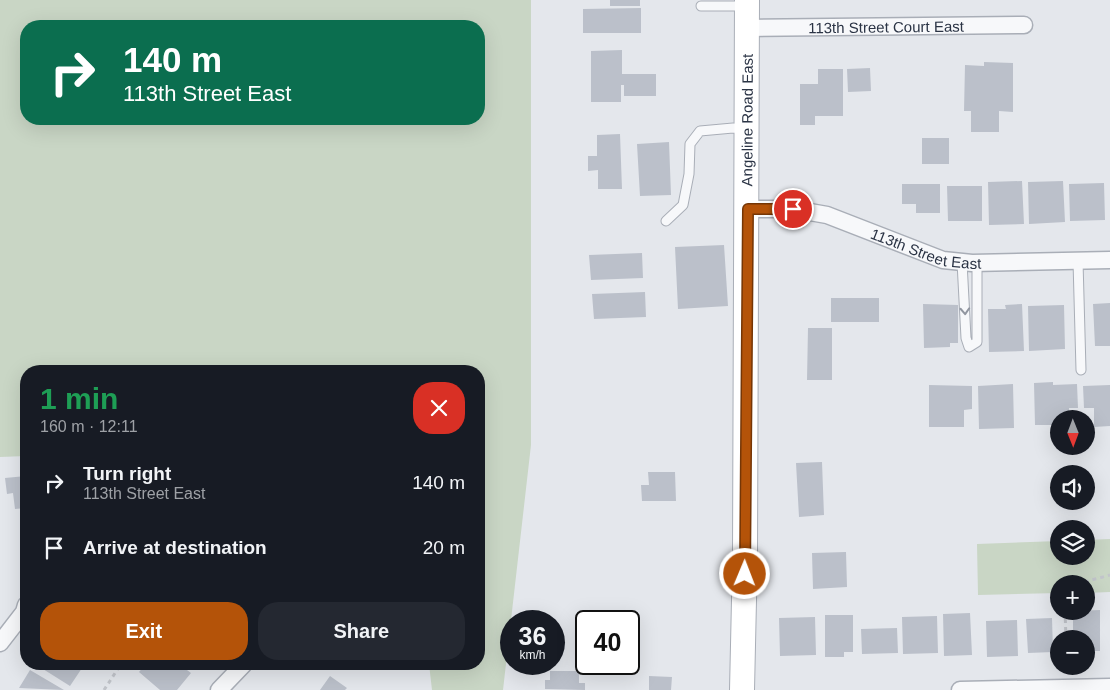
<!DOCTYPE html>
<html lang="en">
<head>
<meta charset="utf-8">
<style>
  body { margin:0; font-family:Helvetica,sans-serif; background:#242831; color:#f1f3f6; height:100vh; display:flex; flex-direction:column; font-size:19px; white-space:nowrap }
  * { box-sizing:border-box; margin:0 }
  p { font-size:16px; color:#9ea1a6 }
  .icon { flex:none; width:28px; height:28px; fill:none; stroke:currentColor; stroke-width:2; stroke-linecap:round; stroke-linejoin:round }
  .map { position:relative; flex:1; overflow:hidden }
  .drawer { position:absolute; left:20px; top:365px; width:465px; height:305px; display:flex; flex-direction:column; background:#171b24; border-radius:20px; box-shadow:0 5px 20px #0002 }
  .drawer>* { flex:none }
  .guide { position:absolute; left:20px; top:20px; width:465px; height:105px; border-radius:20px; box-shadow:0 5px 20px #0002; background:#0b6e4f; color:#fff; overflow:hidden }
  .needle { width:32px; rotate:179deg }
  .tools { position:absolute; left:1050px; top:410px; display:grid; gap:10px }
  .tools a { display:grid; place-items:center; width:45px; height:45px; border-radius:50%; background:#171b24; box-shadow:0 5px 20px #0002; font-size:25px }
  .speed { position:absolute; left:500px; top:610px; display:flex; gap:10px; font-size:25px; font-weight:700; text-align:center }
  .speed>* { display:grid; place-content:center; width:65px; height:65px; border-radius:50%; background:#171b24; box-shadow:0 5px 20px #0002; line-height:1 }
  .speed small { font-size:12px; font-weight:400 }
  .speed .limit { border:2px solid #111; border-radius:8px; background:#fff; color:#111 }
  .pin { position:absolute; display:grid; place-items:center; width:42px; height:42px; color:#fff; margin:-21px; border:2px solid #fff; border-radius:50%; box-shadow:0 1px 5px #0007 }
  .me { position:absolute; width:55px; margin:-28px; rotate:1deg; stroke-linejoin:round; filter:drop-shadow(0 0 4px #0008) }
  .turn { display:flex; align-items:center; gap:18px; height:105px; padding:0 20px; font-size:22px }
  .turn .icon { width:65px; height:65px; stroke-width:2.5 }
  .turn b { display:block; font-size:35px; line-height:42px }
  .round { display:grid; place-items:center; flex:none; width:52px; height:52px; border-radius:20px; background:#242831 }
  .overview { display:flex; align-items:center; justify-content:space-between; height:85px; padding:0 20px }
  h1 { font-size:30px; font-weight:700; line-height:38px; color:#1e9e55 }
  .button { display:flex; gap:10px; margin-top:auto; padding:10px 20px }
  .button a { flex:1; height:58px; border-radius:20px; background:#b45309; color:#fff; font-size:20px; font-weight:700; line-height:58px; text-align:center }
  .button a+a { background:#242831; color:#f1f3f6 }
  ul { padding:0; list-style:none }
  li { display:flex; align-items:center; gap:15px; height:65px; padding:0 20px }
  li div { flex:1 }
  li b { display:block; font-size:19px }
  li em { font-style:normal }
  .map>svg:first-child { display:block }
</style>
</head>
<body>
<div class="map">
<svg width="1110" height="690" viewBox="0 0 1110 690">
  <rect width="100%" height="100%" fill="#e4e7ec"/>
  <path fill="#c9d6c5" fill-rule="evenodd" d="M0,0H531V445L503,690H432L429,664H479V371H26V456L0,457ZM26,26H479V119H26Z
    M1110,539V592L1086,593V584H1059V593L978,595L977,544L1059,541V556H1086V540Z"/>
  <path fill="#bbc0ca" d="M610,0H640V6H610Z
    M641,8V33H583V9Z
    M622,50V74H656V96H624V85H621V102H591V51Z
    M984,62L1013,63V112L999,111V132H971V111H964L965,65L984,66Z
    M870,68L871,91L848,92L847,69Z
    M818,69H843V116H815V125H800V84H818Z
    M620,134L622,189H598V170L588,171V156H597V135Z
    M922,138H949V164H922Z
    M669,142L671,195L640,196L637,144Z
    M1022,181L1024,224L989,225L988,182Z
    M1063,181L1065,222L1029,224L1028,182Z
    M1104,183L1105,220L1070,221L1069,184Z
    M902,184H940V213H916V204H902Z
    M947,186H982V221H948Z
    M724,245L728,306L678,309L675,247Z
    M642,253L643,278L591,280L589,255Z
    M645,292L646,317L594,319L592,294Z
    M831,298H879V322H831Z
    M1110,303V346H1095L1093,304Z
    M923,304L958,305V343H950V347L924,348Z
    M1022,304L1024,351L989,352L988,309H1006L1005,305Z
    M1064,305L1065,349L1029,351L1028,306Z
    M808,328H832V380H807Z
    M1053,382V385L1077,384L1078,408H1069L1070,419H1059V425H1035L1034,383Z
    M1013,384L1014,428L979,429L978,386Z
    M929,385L972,386V409L964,410V427H929Z
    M1110,385V426L1094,427V408H1084L1083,386Z
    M822,462L824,515L799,517L796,463Z
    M648,472H675L676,501H642L641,485H649Z
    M26,476V508L15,509L13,493L7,494L5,478Z
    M846,552L847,587L813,589L812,553Z
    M1100,610V651H1086V639H1073V611Z
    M970,613L972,655L944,656L943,614Z
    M825,615H853V652H844V657H825Z
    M937,616L938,653L903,654L902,617Z
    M815,617L816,655L780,656L779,618Z
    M1052,618L1053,652L1028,653L1026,619Z
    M1017,620L1018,656L987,657L986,621Z
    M897,628L898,653L862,654L861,629Z
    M35,664H76L82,668L70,686Z
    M146,664H179L191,673L177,690H160L139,672Z
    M332,664H347L342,670Z
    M30,670L64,690L19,688Z
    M550,671H579V683H585V690L545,689V680H550Z
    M330,676L347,688L345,690H320Z
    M649,676L672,677L671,690H649Z"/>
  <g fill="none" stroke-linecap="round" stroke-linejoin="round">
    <defs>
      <path id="lane" d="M701,6H747
        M666,221L683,205L689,174L690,144L700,131L733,128L746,129
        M1078,261L1081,370
        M962,262L966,338L969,347L977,342V262"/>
      <g id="street">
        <path id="s1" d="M747,28L1024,25"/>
        <path id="s2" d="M748,209H793L827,215L943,260L972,263L1110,260"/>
        <path d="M0,643L24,612L26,605"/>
        <path d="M219,690L244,664"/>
        <path d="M960,690L1110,687"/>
      </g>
      <g id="secondary">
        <path id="s3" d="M742,690L745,555L747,0"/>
      </g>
    </defs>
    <use href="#lane" stroke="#a9aeb7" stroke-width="11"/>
    <use href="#street" stroke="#a9aeb7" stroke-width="19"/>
    <use href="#secondary" stroke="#a9aeb7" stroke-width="26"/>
    <path stroke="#c2c5cb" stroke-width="3" stroke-dasharray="4 4" stroke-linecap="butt" d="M1077,584L1110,575
      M1065,611L1066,639
      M104,690L121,664"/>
    <use href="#lane" stroke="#f7f8fa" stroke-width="9"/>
    <use href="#street" stroke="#f7f8fa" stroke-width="16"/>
    <use href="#secondary" stroke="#fff" stroke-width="24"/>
  </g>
  <defs><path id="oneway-chevron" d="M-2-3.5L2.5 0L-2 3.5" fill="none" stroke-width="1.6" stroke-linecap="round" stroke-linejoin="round" transform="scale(1.25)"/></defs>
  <use stroke="#9196a0" href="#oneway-chevron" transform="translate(965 311) rotate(87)"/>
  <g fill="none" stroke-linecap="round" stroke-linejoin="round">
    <defs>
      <path id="route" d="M745,574L748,209H793"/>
    </defs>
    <use href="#route" stroke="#753606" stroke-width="12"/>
    <use href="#route" stroke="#b45309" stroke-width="9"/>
  </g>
  <g text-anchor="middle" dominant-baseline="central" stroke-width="5" stroke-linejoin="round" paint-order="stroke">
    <g font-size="15" fill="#2b3445" stroke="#f4f6f9">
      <text stroke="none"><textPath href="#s1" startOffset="139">113th Street Court East</textPath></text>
      <text stroke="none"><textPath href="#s3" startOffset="570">Angeline Road East</textPath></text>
      <text stroke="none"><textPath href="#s2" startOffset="185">113th Street East</textPath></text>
    </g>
  </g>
</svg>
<div class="tools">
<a><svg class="needle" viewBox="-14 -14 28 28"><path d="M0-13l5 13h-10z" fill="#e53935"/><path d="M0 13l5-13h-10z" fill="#9ea1a6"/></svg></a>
<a><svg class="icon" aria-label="sound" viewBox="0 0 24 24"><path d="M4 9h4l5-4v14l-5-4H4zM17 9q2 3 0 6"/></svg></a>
<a><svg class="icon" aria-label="layers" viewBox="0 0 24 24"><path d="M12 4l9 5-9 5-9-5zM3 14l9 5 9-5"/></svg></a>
<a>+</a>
<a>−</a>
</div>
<div class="speed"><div>36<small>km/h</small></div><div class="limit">40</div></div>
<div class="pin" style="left:793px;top:209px;background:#d93025"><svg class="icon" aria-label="arrive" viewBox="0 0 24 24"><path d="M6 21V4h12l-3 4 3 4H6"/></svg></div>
<svg class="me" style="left:745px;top:574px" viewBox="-20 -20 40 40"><circle r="17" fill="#b45309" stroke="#fff" stroke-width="3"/><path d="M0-11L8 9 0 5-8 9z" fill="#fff"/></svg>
<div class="guide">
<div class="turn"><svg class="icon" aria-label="right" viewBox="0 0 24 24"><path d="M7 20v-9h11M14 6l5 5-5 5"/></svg><div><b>140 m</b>113th Street East</div></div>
</div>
<section class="drawer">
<div class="overview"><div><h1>1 min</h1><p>160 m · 12:11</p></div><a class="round" style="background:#d93025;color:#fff"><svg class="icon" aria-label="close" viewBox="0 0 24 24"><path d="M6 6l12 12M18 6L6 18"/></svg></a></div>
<ul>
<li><svg class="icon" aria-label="right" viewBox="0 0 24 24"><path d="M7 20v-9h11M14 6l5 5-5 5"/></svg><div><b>Turn right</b><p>113th Street East</p></div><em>140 m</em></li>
<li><svg class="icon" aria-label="arrive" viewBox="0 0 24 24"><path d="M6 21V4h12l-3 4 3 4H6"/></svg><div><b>Arrive at destination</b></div><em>20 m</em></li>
</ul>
<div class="button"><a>Exit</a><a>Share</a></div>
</section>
</div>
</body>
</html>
